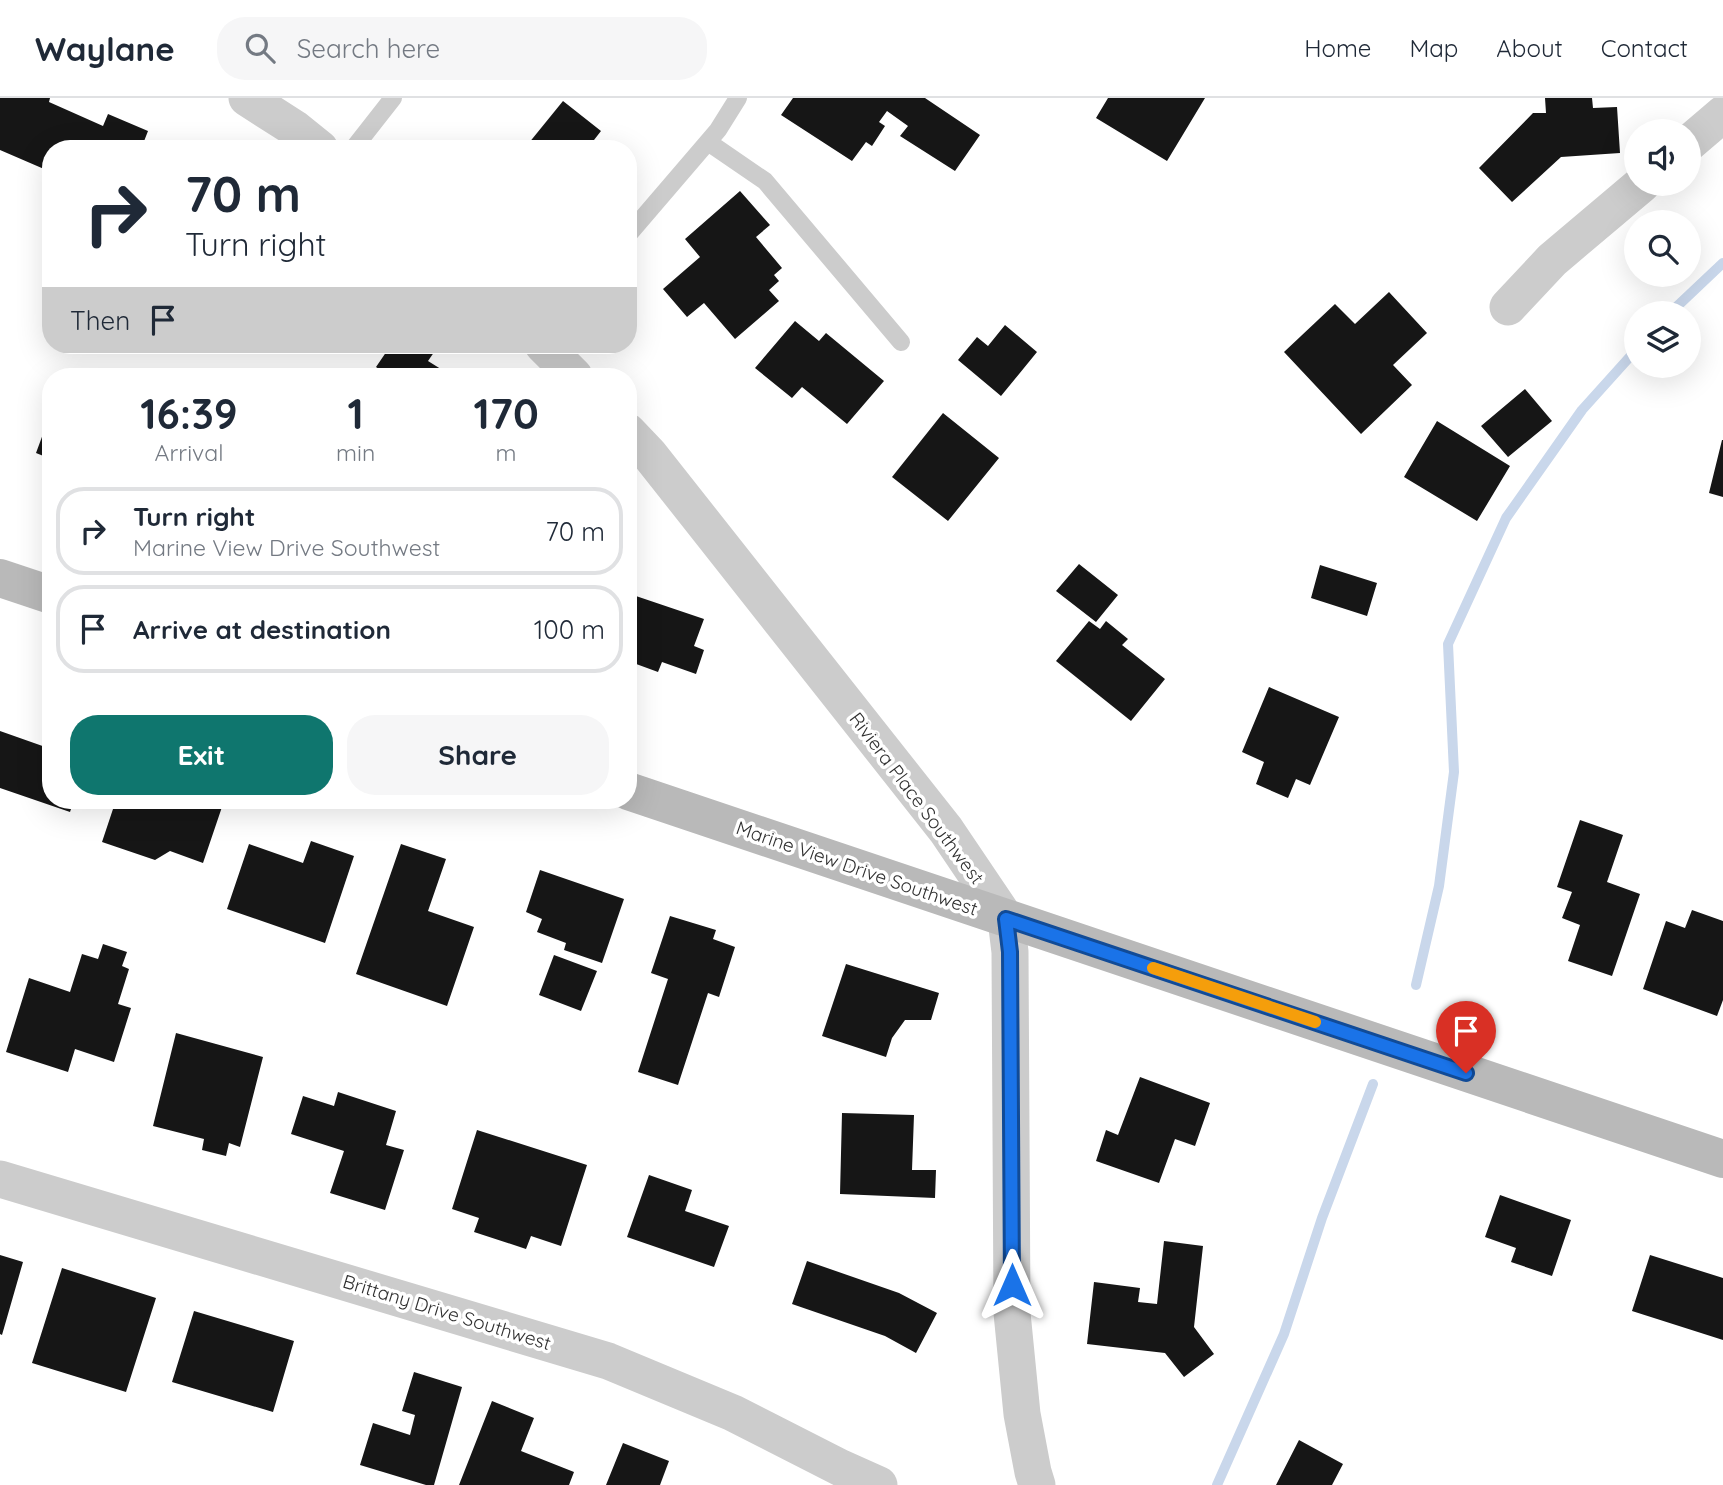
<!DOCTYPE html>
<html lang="en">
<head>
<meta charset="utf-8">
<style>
  body { margin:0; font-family:Quicksand,sans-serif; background:#f6f6f7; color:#1f2937; height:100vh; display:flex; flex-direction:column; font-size:26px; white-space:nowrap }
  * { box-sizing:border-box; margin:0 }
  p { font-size:23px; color:#747a83 }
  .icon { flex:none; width:38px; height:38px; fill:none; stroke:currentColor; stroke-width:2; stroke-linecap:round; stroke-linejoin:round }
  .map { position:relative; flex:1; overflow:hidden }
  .sheet { position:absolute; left:42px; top:270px; width:595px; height:441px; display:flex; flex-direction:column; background:#fff; border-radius:28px; box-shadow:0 7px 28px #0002 }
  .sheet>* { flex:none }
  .hud { position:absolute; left:42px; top:42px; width:595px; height:214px; border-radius:28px; box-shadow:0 7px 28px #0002; background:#fff; color:#1f2937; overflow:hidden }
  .buttons { position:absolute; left:1624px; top:21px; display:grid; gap:14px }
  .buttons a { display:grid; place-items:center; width:77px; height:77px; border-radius:50%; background:#fff; box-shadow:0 7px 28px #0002; font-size:35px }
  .pin { position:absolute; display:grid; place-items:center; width:60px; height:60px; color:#fff; margin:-72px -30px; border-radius:50% 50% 50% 0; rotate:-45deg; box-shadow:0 0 7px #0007 }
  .pin .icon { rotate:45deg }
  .me { position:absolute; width:77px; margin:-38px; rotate:0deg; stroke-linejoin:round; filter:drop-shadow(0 0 5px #0008) }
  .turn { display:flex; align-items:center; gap:24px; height:147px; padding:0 28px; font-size:32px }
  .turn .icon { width:91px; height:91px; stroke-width:2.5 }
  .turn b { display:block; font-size:49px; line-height:60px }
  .then { display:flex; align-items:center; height:66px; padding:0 28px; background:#0003; gap:14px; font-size:26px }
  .eta { display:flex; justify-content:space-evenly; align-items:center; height:119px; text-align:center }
  .eta b { font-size:42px; font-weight:800; line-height:49px }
  .cta { display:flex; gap:14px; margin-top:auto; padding:14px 28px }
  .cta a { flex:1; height:80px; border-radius:28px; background:#0f766e; color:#fff; font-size:28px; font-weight:800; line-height:80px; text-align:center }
  .cta a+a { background:#f6f6f7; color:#1f2937 }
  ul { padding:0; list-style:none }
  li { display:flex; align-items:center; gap:21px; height:88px; margin:0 14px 10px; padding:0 14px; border:4px solid #e0e1e3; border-radius:28px }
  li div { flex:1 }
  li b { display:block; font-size:26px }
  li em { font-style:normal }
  header { display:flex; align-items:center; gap:42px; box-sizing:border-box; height:98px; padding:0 35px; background:#fff; border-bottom:2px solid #e0e1e3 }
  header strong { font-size:33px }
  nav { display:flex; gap:38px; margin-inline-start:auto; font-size:24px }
  .search { width:490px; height:63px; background:#f6f6f7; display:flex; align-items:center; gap:18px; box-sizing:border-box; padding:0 24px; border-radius:28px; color:#747a83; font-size:26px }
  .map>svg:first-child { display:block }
</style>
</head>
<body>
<header>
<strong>Waylane</strong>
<div class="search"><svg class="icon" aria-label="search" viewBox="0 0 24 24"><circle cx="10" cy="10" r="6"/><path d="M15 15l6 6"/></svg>Search here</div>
<nav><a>Home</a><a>Map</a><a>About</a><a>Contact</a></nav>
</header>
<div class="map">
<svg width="1723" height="1387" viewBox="0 0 1723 1387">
  <rect width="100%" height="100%" fill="#fff"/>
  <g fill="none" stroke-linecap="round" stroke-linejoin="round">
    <path stroke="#c9d7eb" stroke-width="10" d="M1670,215L1723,165
      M1416,887L1439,788L1454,674L1448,546L1506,420L1582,312L1636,252
      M1217,1387L1284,1236L1322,1120L1373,986"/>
  </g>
  <path fill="#161616" d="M0,0H50L49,4L103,28L108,16L148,33L141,51H51V74L0,52Z
    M793,0H925L980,37L955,73L900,38L908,28L887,13L879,24L885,28L872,48L866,44L852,63L781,17Z
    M1108,0H1205L1167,63L1096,20Z
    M1545,0H1592L1593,10L1617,9L1620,55L1561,59L1512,104L1479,70L1533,15H1546Z
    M563,3L601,33L587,51H524Z
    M740,93L770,127L756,139L782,170L774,177L779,183L769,192L779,203L735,241L704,205L687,219L663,191L700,159L685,141Z
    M1389,194L1427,235L1393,267L1412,287L1361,336L1284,254L1335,206L1355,226Z
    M795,223L819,243L826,235L884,283L847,326L802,289L792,300L755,270Z
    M1005,227L1037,254L1001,298L958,262L977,239L988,248Z
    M391,247H439L428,263L452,278H389L376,269Z
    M1525,291L1552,323L1508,359L1481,328Z
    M943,315L999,360L948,423L892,379Z
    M50,317H51V361L36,355Z
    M1437,323L1510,368L1477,423L1404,379Z
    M1722,342H1723V399L1709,395Z
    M1079,466L1118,497L1096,524L1056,493Z
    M1320,467L1377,485L1367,518L1311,500Z
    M628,478L635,480L630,496L704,521L694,548L704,552L696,576L662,564L658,574L628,563Z
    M1089,523L1100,531L1106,523L1128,541L1122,547L1165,581L1131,623L1056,563Z
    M1269,589L1339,619L1310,687L1296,681L1288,700L1256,686L1264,664L1242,654Z
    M0,633L51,651V702H74L70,714L0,690Z
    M116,702H212L223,706L203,765L170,753L155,762L102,744Z
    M1580,722L1623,737L1607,784L1640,796L1612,878L1568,863L1580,827L1562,820L1572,794L1557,789Z
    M311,743L354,758L325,845L227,811L249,746L303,765Z
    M401,746L446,761L428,813L474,829L447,908L356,876Z
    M540,772L624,801L602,865L564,852L566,845L537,834L542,821L526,814Z
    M1692,812L1723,823V902L1717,918L1643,891L1666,823L1685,830Z
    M670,818L716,832L713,841L735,849L719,899L708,895L678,987L638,974L668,881L651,875Z
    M103,846L127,854L122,868L129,871L118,906L131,910L114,964L75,951L68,974L6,954L29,880L70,894L82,856L98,861Z
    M554,857L597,873L581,913L539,897Z
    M846,866L939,895L931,922H905L892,940L886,959L822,938Z
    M176,935L263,959L240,1049L229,1045L226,1058L202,1052L204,1041L153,1028Z
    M1140,979L1210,1005L1195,1048L1175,1041L1159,1085L1096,1063L1106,1032L1118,1037Z
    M338,994L396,1013L386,1047L404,1052L385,1112L330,1095L344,1053L291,1036L303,998L334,1008Z
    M842,1015L914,1017L912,1072H936L935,1100L840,1096Z
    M477,1032L587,1067L561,1148L531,1138L526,1151L474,1134L479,1120L452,1111Z
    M649,1077L692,1092L685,1113L729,1128L714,1169L627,1139Z
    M1500,1097L1571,1122L1552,1178L1511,1164L1516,1150L1485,1139Z
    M1164,1143L1203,1148L1194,1229L1214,1256L1184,1279L1165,1255L1087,1246L1094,1184L1140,1190L1138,1204L1157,1206Z
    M0,1157L23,1164L2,1237L0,1236Z
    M1650,1157L1723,1180V1242L1632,1213Z
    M807,1163L899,1195L937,1215L916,1255L885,1238L792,1206Z
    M62,1170L156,1200L126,1294L32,1265Z
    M194,1213L294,1243L273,1314L172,1284Z
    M414,1274L462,1289L434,1387H426L360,1367L373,1325L410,1337L415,1317L402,1313Z
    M492,1303L534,1320L521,1353L574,1374L569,1387H459Z
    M1299,1342L1343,1366L1332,1387H1276Z
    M623,1345L669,1363L660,1387H606Z"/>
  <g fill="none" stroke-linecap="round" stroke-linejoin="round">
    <path stroke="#ccc" stroke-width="18" d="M708,44L765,83L901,244
      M353,51L393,0
      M628,137L718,32L738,0"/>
    <path stroke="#ccc" stroke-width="37" d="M247,0L294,30L320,51
      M1689,45L1723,16
      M1508,209L1552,162L1642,86
      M543,247L574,278
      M628,334L649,356L946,732L1006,821L1010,854L1012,1215L1022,1316L1033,1374L1037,1387
      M0,1081L608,1263L733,1315L841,1370L879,1387"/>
    <path stroke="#b9b9b9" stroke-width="38" d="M0,480L51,497
      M628,693L1723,1061"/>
  </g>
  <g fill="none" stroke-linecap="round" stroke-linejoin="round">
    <defs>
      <path id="route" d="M1012,1187L1010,854L1006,821L1466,975"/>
    </defs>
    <use href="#route" stroke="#114b97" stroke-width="18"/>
    <use href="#route" stroke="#1a73e8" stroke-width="12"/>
    <path stroke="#f59e0b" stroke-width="12" d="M1153,870L1315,924"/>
  </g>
  <g text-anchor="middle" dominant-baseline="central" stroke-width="7" stroke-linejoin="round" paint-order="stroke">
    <g font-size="19" fill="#2f2f2f" stroke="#fff">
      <text transform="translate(917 700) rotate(53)">Riviera Place Southwest</text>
      <text transform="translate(857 770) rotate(19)">Marine View Drive Southwest</text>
      <text transform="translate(447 1214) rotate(17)">Brittany Drive Southwest</text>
    </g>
  </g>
</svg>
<div class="buttons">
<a><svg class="icon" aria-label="sound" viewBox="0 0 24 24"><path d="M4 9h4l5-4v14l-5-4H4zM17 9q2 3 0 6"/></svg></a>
<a><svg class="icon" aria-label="search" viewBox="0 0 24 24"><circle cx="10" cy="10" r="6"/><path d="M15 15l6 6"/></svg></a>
<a><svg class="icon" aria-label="layers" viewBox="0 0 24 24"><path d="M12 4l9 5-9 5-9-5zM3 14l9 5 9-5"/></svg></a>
</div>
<div class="pin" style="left:1466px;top:975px;background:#d93025"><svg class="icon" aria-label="arrive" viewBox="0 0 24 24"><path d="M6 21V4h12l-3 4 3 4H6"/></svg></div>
<svg class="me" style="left:1012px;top:1187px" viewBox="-20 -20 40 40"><path d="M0-17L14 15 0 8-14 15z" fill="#1a73e8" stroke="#fff" stroke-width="4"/></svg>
<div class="hud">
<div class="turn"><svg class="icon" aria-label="right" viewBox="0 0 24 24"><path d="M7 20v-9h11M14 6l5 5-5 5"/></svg><div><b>70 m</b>Turn right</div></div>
<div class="then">Then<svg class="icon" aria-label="arrive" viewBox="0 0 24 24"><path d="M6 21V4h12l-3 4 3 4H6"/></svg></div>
</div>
<section class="sheet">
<div class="eta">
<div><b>16:39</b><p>Arrival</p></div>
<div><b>1</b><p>min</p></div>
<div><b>170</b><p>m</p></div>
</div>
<ul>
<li><svg class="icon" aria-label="right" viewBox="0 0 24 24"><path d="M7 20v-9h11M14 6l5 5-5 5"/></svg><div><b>Turn right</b><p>Marine View Drive Southwest</p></div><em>70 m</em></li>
<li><svg class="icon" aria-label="arrive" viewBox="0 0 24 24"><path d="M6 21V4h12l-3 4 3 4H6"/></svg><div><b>Arrive at destination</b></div><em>100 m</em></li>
</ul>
<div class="cta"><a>Exit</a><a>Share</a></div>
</section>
</div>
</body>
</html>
